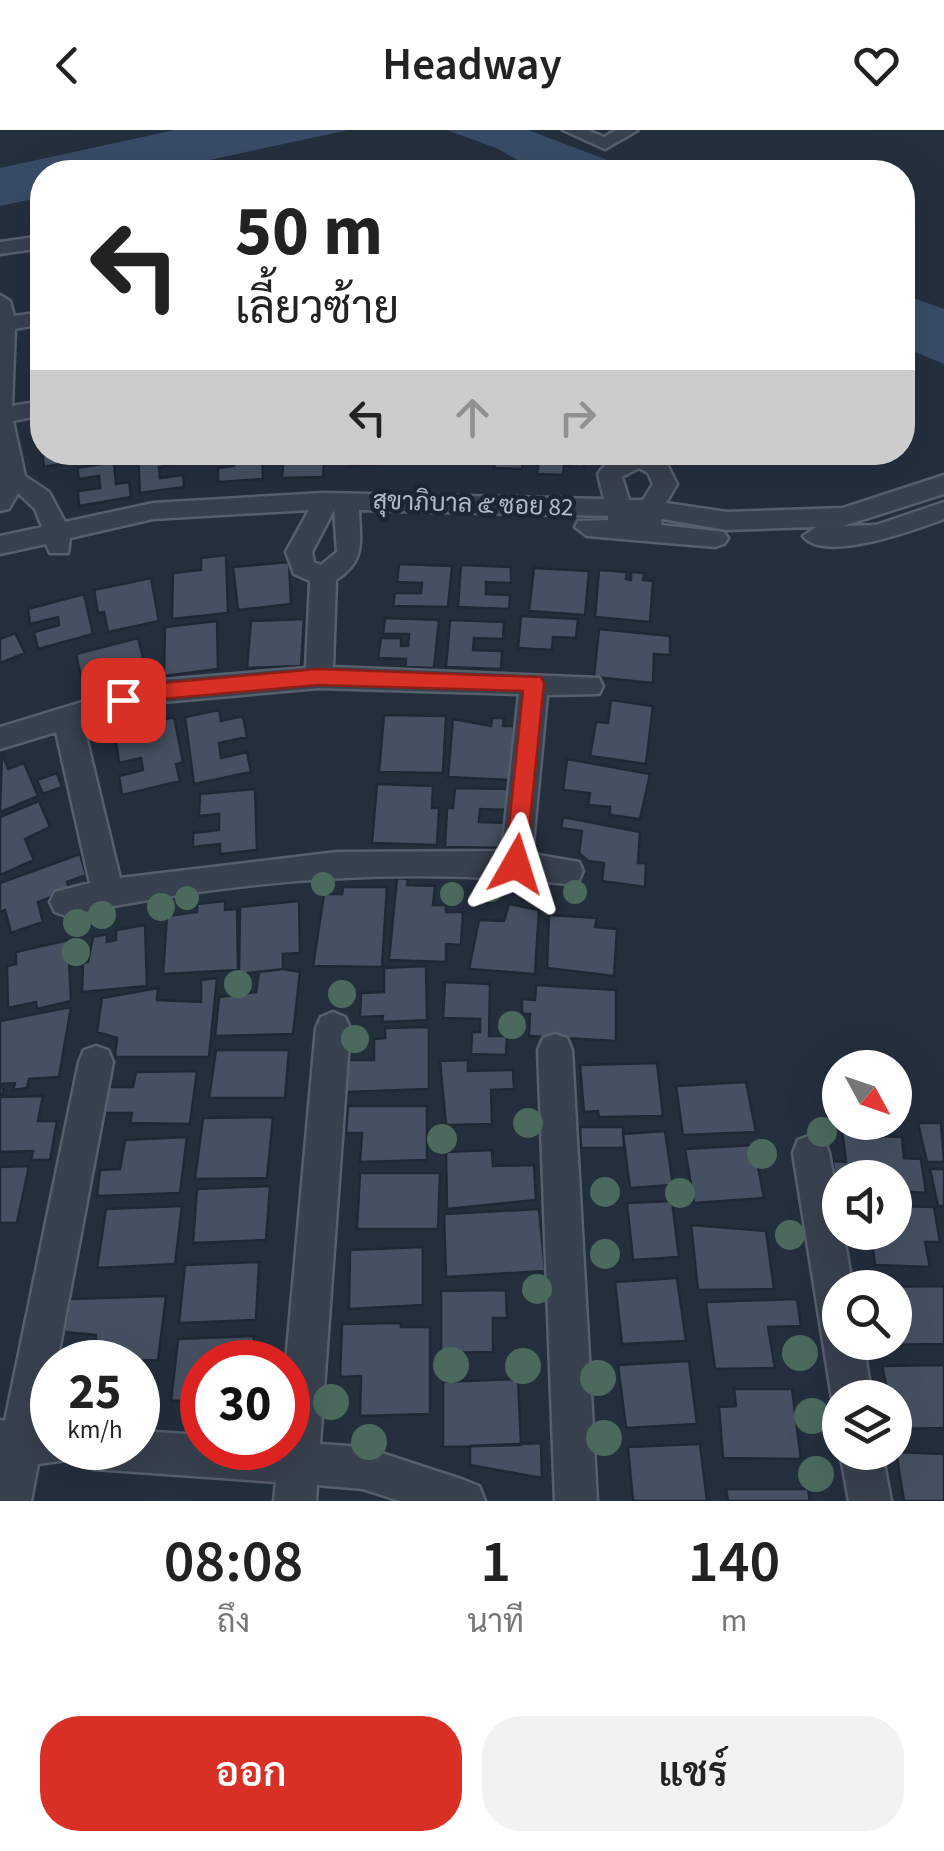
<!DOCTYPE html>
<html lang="th">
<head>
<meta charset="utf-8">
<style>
  body { margin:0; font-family:"Source Sans 3",Sarabun,sans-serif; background:#f2f2f2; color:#222; height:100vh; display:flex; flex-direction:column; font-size:38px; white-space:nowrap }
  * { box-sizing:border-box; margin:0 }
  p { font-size:32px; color:#767676 }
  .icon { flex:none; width:55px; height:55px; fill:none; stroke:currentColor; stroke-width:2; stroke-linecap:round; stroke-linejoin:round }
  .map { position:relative; height:1371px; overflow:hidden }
  .sheet { display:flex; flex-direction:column; background:#fff; flex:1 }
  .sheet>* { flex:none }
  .top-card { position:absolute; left:30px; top:30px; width:885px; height:305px; border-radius:40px; box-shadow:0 10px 40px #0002; background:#fff; color:#222; overflow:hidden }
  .needle { width:65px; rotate:130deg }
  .buttons { position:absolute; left:822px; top:920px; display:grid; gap:20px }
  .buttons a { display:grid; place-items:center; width:90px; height:90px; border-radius:50%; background:#fff; box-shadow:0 10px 40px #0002; font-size:50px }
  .speed { position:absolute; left:30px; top:1210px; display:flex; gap:20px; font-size:50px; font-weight:700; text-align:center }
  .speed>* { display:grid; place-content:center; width:130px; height:130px; border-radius:50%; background:#fff; box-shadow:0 10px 40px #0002; line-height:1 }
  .speed small { font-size:25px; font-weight:400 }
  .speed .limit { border:15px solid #d22; background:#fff; color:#111 }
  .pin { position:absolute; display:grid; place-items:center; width:85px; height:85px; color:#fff; margin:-42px; border-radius:20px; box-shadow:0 5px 15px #0006 }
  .me { position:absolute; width:110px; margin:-55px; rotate:6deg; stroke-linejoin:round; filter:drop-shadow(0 0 8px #0008) }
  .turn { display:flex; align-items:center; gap:35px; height:210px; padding:0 40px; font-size:45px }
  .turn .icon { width:130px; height:130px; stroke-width:2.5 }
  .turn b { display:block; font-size:70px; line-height:85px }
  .lanes { display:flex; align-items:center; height:95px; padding:0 40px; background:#0003; justify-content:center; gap:50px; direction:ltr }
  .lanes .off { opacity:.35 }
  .eta { display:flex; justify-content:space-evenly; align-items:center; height:170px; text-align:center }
  .eta b { font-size:60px; font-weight:600; line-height:70px }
  .primary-button { display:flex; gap:20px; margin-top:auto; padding:20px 40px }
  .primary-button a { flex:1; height:115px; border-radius:40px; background:#d93025; color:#fff; font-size:40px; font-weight:600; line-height:115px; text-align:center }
  .primary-button a+a { background:#f2f2f2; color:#222 }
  header { display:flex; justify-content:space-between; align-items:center; height:130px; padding:0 40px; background:#fff; font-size:45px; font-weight:600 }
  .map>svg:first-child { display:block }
</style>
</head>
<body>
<header><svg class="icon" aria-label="back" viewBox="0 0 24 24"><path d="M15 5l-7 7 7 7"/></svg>Headway<svg class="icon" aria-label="heart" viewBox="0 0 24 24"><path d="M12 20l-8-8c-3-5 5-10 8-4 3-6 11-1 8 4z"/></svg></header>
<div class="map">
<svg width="944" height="1371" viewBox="0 0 944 1371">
  <rect width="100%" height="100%" fill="#242f3e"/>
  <path fill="#394c67" d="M175,0H349L153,42H42V67L0,76V38Z
    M447,0H528L639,42H539L496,18Z
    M902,164L944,179V234L903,217Z"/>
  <path fill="#455162" stroke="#1f2835" stroke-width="2.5" d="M40,305L42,322H92L93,328L44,337Z
    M178,322L179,334L159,337L160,348L183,345L184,357L140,363L138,327Z
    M220,322H262L263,349L218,352V338L234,336V328L220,329Z
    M284,322H324L304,324V333L324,332L323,347L282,348Z
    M350,322H387L385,334L348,336Z
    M403,322H439L438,333H402Z
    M479,322H523L522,339L494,338L495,330L478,329Z
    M540,322H585L584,337L564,336L563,345L537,344Z
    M114,332L116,354L129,352L131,367L79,376L78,361L100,358L99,346L79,349L77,338Z
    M226,425L228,483L172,489L173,443L201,440V428Z
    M289,432L291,474L238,480L233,437Z
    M399,434L452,436L448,477L393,476L395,463H421L422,453L397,452Z
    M461,435L511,437V453L486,452V464L510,465L509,479L458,477Z
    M534,438L589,441L585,485L529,481Z
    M599,440L627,442L626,449L631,450V442L644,443L643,450L653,451L650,492L595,487Z
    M151,448L159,491L108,502L104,482L98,483L94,460Z
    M84,464L93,504L38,519L34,502L59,495L58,487L30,494L28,479Z
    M521,486L578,489L576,508L553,507L552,520L518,518Z
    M385,488L439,490L434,538L405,537L406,529L378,528L381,508H401V516H408L409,504H383Z
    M304,489L301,536L247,538L251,491Z
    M450,490L504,492L503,509L474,508L473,520L502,521L501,539L446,537Z
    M217,491L218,539L164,546L165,497Z
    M599,499L670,506V525L654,524L653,553L594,547Z
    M15,503L25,523L0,533V509Z
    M138,508L150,555L118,563L116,553L84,561L76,524Z
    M611,570L653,576L646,634L590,626L596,592L608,593Z
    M219,580L221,591L243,586L247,607L219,613L221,628L247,622L251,642L194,654L185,587Z
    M384,585L446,586L443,643L379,642Z
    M174,587L183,632L176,634L180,651L122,665L119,646L143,640L141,628L119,633L116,612L157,602L155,592Z
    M492,588H504L503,596H514L512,650L448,647L453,589L491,596Z
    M2,622L8,639L24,633L38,666L0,682Z
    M567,629L650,644L640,689L610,685V677L588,675L590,663L563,660Z
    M57,643L62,657L43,664L37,650Z
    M377,654L433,656L432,678H439L437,715L372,713Z
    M455,658L509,659L508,680L480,679L479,692L511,693L510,718L445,717L447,678H453Z
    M255,659L257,720L220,724V714L193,717V703L219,700V684L199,686L200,664Z
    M39,671L50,697L25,709L34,730L0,745V687Z
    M563,687L640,702L638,733H646L645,757L602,751L604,733L588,731L579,723L582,701L561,698Z
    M80,724L86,745L67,752L70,760L38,772L43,792L11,803L5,780L0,782V753Z
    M397,748L408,749L407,755L435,756L433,775H446V782H463L461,815L446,814V832L389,830Z
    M343,757H387L382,837L313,836L324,764H342Z
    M225,771V780L237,779L238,840L163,844L167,786L197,782V774Z
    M299,771L300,823L283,824V839L239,844L240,777Z
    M509,774L539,780L535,844L469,839L479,790L504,791Z
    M549,785L597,788L595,797L617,799L614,846L547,838Z
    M145,795L147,856L82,862L83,833L88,832L93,807L107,804V812L116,810V800Z
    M68,810L71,871L37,879L36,872L8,878L7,836L16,834V822Z
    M426,836L427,890L382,892L383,886L360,887L361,863L384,862V838Z
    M283,839L300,842L293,904L215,906L219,867L256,862L259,842Z
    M217,848L209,927H115L117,908L97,902L102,868L158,858L157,870L201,872V850Z
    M445,852L490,854L489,906H507L506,925L471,924L472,902H480V889L443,888Z
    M536,855L616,860V911L529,906L530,884H522V869L535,870Z
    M71,877L59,947L29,949L27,958L13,960L15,953L0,954V891Z
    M429,897V959L345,962L346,930H374V909L385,908V898Z
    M216,920H289L285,968H209Z
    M468,930V941L513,940L514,959L491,960L492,994L446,995L440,931Z
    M657,933L663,986L599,987L598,981L584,982L580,935Z
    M197,941L190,994L130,993L132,983H104L109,957H133L136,942Z
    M746,952L756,1002L683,1005L676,956Z
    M0,958H4L2,967L43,966L38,991H57L50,1030H31L33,1021L0,1022Z
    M348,976H427V1030L360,1032L362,1003H346Z
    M273,987L267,1048L195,1049L203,988Z
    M841,993L878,996L880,1006L902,1007L904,1028L921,1029L926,1063L895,1061V1048H840V1057H835L833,1031L846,1032Z
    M918,993H941L944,1032H927Z
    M580,997H623L624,1018H581Z
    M665,1001L673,1055L630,1058L623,1004Z
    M187,1007L180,1063L97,1066L100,1040L120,1039L125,1010Z
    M754,1015L764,1068L694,1073L685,1019Z
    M492,1020L493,1036L534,1035L536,1070L447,1079L446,1022Z
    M29,1036L17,1093H0V1037Z
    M930,1039H944V1076H938Z
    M360,1043H440L438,1099H357Z
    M270,1056L266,1110L193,1113L197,1059Z
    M672,1071L679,1127L633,1130L627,1073Z
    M182,1076L175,1134L97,1138L106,1079Z
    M895,1076L934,1077L940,1112H925L930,1137L875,1135L871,1102H895Z
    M539,1079L545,1141L446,1147L444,1084Z
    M691,1095L766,1101L774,1159L698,1160Z
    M423,1117V1175L349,1179L350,1120Z
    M259,1132L256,1190L179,1193L185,1135Z
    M677,1148L686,1211L622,1214L615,1152Z
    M944,1156V1214L878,1215L895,1212V1158L867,1157Z
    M506,1160L507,1188H493V1222L441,1223V1161Z
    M166,1166L158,1230L95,1232L96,1205L64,1202L70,1169Z
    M797,1169L801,1196L768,1197L775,1238L715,1239L706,1172Z
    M401,1193V1197H430V1284L360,1286L361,1246L340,1247L342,1194Z
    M254,1206L252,1232H202V1270L171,1271L178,1209Z
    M689,1231L697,1294L626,1298L618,1235Z
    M944,1235V1298L895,1299V1268H889L882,1236Z
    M518,1249L521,1315L443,1317V1252Z
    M734,1259H792L801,1329L723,1328L719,1277L736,1276Z
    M541,1313L542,1348L470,1335V1316Z
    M700,1314L707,1371H633L628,1317Z
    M896,1322L944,1324V1371H904Z
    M726,1359H808L810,1371H728Z"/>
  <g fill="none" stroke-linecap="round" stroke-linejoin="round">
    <defs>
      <path id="street" d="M563,0H587L604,7L616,0H638L605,19Z
        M42,106V118L0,124V112Z
        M0,165L10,171L14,186L42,182V194L15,199L12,276L42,271V285L13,291L25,346L49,362L65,392L153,373L323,363L604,369L598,344C608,328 623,327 639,322L666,332L677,354L666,373L727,382L843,378L944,345V364L843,396L727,400L662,389L661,395L724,402L728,408L724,414L715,417L587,406L575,397L578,391L608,390V386L359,380C360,412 366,431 336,450L333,537L599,548L603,556L599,564L547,565L532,724L579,732L583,741L579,750L568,754C401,736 230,750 66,786L55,782L50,772L55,762L90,753L56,602L0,619V597L151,551L306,538L310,451L294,444L286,422L309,380L153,389L70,408L68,423H50L46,414L0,424V406L42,397L35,379L18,363L9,379L0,381ZM639,338L648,343L653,354L643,370H629L622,347ZM334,380L337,422L321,435L314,432L312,422ZM319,558L519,564L502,721L337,722L120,748L83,594L151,573Z
        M944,372V389C917,399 824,434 803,406L816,397L876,395Z
        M333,882L345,887L350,898L320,1314L363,1317L464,1350L479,1356L485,1371H400L363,1359L317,1355L316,1371H274L276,1352L94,1339L79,1333L74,1318H138V1301L202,1305V1318H288L286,1232L316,898L321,887Z
        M555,904L567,908L572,920L597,1371H555L538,920L543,908Z
        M96,916L108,920L113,932L57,1232H52L45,1294L52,1295V1318H72L67,1330L38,1334L31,1371H0V1290L5,1291L79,932L84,920Z
        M811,1005L824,1010L829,1023L853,1158H840V1212H863L872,1268H840V1283L832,1268L793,1023L798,1010Z
        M840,1322H882L891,1371H849Z"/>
    </defs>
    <use href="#street" stroke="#565f6c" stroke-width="5"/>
    <use href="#street" fill="#38414e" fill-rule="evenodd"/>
  </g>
  <g fill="#4b6a5d">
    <circle cx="323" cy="754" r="12"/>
    <circle cx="491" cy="760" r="12"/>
    <circle cx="575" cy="762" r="12"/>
    <circle cx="452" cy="764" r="12"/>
    <circle cx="187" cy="768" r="12"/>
    <circle cx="161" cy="777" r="14"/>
    <circle cx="102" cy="785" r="14"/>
    <circle cx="77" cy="793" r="14"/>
    <circle cx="76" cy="822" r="14"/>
    <circle cx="238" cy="854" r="14"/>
    <circle cx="342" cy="864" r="14"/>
    <circle cx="512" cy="895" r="14"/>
    <circle cx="355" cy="909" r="14"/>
    <circle cx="528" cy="993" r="15"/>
    <circle cx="822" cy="1002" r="15"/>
    <circle cx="442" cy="1009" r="15"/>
    <circle cx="762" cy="1024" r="15"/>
    <circle cx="605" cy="1062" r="15"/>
    <circle cx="680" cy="1063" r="15"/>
    <circle cx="790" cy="1105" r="15"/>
    <circle cx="605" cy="1124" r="15"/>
    <circle cx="537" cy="1159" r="15"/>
    <circle cx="800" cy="1223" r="18"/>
    <circle cx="451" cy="1235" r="18"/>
    <circle cx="523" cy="1236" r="18"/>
    <circle cx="598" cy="1248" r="18"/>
    <circle cx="331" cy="1272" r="18"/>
    <circle cx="812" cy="1286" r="18"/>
    <circle cx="604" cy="1308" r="18"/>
    <circle cx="369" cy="1312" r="18"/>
    <circle cx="816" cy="1344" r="18"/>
  </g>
  <path fill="#d93025" stroke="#8d1f18" stroke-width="2.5" d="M318,539L541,547L544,553L525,741L516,744L505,734L523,561L318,555L151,570L123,579L112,570L115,564L151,554Z"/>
  <g text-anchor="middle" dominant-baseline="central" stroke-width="9" stroke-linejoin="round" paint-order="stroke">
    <g font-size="25" fill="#b4bcc9" stroke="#1d2633">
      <text transform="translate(473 374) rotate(2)">สุขาภิบาล ๕ ซอย 82</text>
    </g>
  </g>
</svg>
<div class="buttons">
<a><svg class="needle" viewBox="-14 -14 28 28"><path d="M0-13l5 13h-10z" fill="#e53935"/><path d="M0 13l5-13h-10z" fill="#767676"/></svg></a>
<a><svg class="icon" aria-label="sound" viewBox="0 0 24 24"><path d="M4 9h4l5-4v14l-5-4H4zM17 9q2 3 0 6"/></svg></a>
<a><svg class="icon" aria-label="search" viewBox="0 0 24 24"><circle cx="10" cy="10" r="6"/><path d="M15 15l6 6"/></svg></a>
<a><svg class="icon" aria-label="layers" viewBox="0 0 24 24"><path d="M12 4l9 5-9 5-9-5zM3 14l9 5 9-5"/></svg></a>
</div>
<div class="speed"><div>25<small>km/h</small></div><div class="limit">30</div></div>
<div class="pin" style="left:123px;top:570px;background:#d93025"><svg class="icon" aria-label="arrive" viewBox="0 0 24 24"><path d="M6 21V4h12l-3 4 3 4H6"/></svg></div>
<svg class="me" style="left:516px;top:734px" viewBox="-20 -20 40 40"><path d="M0-17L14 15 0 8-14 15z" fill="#d93025" stroke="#fff" stroke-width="4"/></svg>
<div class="top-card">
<div class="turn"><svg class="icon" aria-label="left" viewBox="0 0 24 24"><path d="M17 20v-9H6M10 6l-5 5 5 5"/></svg><div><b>50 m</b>เลี้ยวซ้าย</div></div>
<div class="lanes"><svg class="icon" aria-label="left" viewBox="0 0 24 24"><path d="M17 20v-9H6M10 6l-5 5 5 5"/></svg><svg class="icon off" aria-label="ahead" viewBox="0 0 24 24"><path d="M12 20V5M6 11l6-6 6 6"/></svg><svg class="icon off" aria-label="right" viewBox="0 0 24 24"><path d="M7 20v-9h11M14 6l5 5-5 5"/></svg></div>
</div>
</div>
<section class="sheet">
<div class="eta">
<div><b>08:08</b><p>ถึง</p></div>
<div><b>1</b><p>นาที</p></div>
<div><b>140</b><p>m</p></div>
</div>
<div class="primary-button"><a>ออก</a><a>แชร์</a></div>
</section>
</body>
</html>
